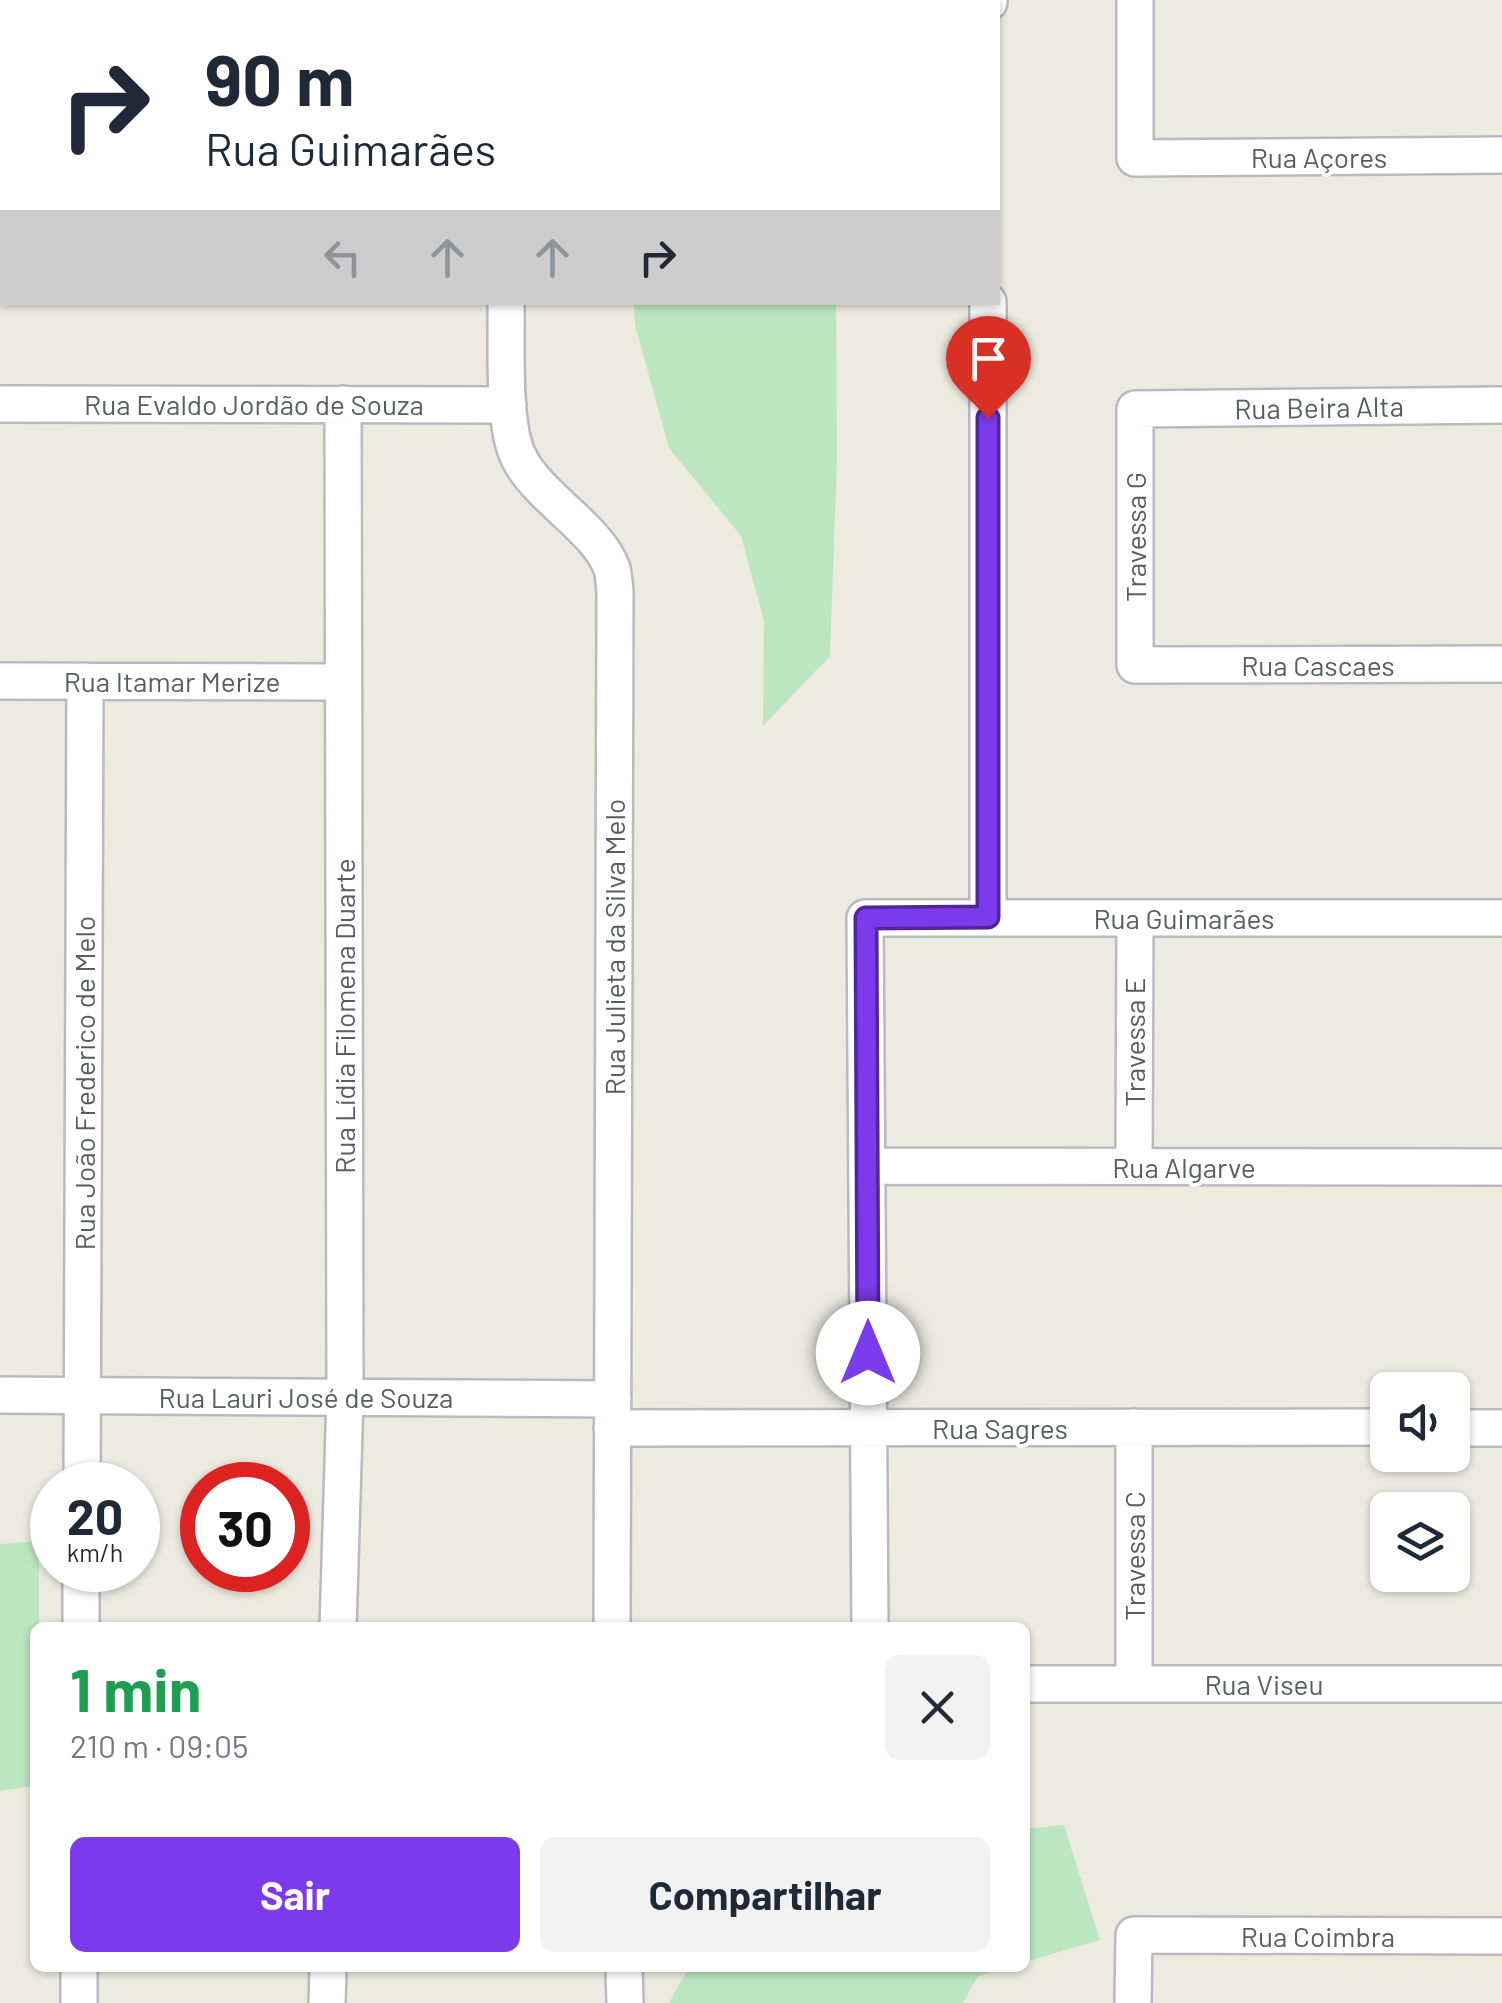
<!DOCTYPE html>
<html lang="pt">
<head>
<meta charset="utf-8">
<style>
  body { margin:0; font-family:Barlow,sans-serif; background:#f2f2f3; color:#1f2937; height:100vh; display:flex; flex-direction:column; font-size:38px; white-space:nowrap }
  * { box-sizing:border-box; margin:0 }
  p { font-size:32px; color:#747a83 }
  .icon { flex:none; width:55px; height:55px; fill:none; stroke:currentColor; stroke-width:2; stroke-linecap:round; stroke-linejoin:round }
  .map { position:relative; flex:1; overflow:hidden }
  .sheet { position:absolute; left:30px; top:1622px; width:1000px; height:350px; display:flex; flex-direction:column; background:#fff; border-radius:15px; box-shadow:0 2px 8px #0004 }
  .sheet>* { flex:none }
  .banner { position:absolute; left:0px; top:0px; width:1000px; height:305px; box-shadow:0 2px 8px #0004; background:#fff; color:#1f2937; overflow:hidden }
  .fabs { position:absolute; left:1370px; top:1372px; display:grid; gap:20px }
  .fabs a { display:grid; place-items:center; width:100px; height:100px; border-radius:15px; background:#fff; box-shadow:0 2px 8px #0004; font-size:50px }
  .speed { position:absolute; left:30px; top:1462px; display:flex; gap:20px; font-size:50px; font-weight:700; text-align:center }
  .speed>* { display:grid; place-content:center; width:130px; height:130px; border-radius:50%; background:#fff; box-shadow:0 2px 8px #0004; line-height:1 }
  .speed small { font-size:25px; font-weight:400 }
  .speed .limit { border:15px solid #d22; background:#fff; color:#111 }
  .pin { position:absolute; display:grid; place-items:center; width:85px; height:85px; color:#fff; margin:-102px -42px; border-radius:50% 50% 50% 0; rotate:-45deg; box-shadow:0 0 10px #0007 }
  .pin .icon { rotate:45deg }
  .me { position:absolute; width:110px; margin:-55px; rotate:0deg; stroke-linejoin:round; filter:drop-shadow(0 0 8px #0008) }
  .turn { display:flex; align-items:center; gap:35px; height:210px; padding:0 40px; font-size:45px }
  .turn .icon { width:130px; height:130px; stroke-width:2.5 }
  .turn b { display:block; font-size:70px; line-height:85px }
  .lanes { display:flex; align-items:center; height:95px; padding:0 40px; background:#0003; justify-content:center; gap:50px; direction:ltr }
  .lanes .off { opacity:.35 }
  .round { display:grid; place-items:center; flex:none; width:105px; height:105px; border-radius:15px; background:#f2f2f3 }
  .summary { display:flex; align-items:center; justify-content:space-between; height:170px; padding:0 40px }
  h1 { font-size:60px; font-weight:700; line-height:75px; color:#1e9e55 }
  .cta { display:flex; gap:20px; margin-top:auto; padding:20px 40px }
  .cta a { flex:1; height:115px; border-radius:15px; background:#7c3aed; color:#fff; font-size:40px; font-weight:700; line-height:115px; text-align:center }
  .cta a+a { background:#f2f2f3; color:#1f2937 }
  .map>svg:first-child { display:block }
</style>
</head>
<body>
<div class="map">
<svg width="1502" height="2003" viewBox="0 0 1502 2003">
  <rect width="100%" height="100%" fill="#edebe0"/>
  <path fill="#bbe6bf" d="M634,303H836L837,458L830,656L763,726L764,621L741,536L669,448L635,325Z
    M39,1541V1627L35,1628V1786L0,1791V1544Z
    M1064,1825L1100,1940L1025,1962V1829Z
    M688,1968H1006L978,1976L963,2003H669Z"/>
  <g fill="none" stroke-linecap="round" stroke-linejoin="round">
    <defs>
      <path id="street" d="M1135,0V158L1502,155
        M346,2V0
        M989,2V0
        M0,147H2
        M506,302C507,343 502,422 518,456C537,497 598,528 612,569C614,576 614,585 615,592L612,1628
        M0,404L508,405
        M1502,405L1135,409V665L1502,664
        M0,681L343,682
        M988,917V302
        M867,1166L1502,1167
        M1134,1166L1135,918
        M0,1395L613,1399
        M1134,1427V1684
        M612,1428L1388,1427
        M1452,1428H1502
        M82,1485L85,681
        M81,1628V1570
        M338,1628L345,1397L343,404
        M870,1628L865,918H1502
        M1025,1684H1502
        M624,1968L625,2003
        M79,2003V1968
        M327,2003L328,1968
        M1133,2003L1134,1935L1502,1936"/>
    </defs>
    <use href="#street" stroke="#b8bac0" stroke-width="40"/>
    <use href="#street" stroke="#fff" stroke-width="35"/>
  </g>
  <g fill="none" stroke-linecap="round" stroke-linejoin="round">
    <defs>
      <path id="route" d="M868,1353L866,918L988,917V418"/>
    </defs>
    <use href="#route" stroke="#51269a" stroke-width="25"/>
    <use href="#route" stroke="#7c3aed" stroke-width="18"/>
  </g>
  <g text-anchor="middle" dominant-baseline="central" stroke-width="8" stroke-linejoin="round" paint-order="stroke">
    <g font-size="28" fill="#595c62" stroke="#fff">
      <text x="1319" y="157">Rua Açores</text>
      <text x="254" y="404">Rua Evaldo Jordão de Souza</text>
      <text transform="translate(1319 407) rotate(-1)">Rua Beira Alta</text>
      <text transform="translate(1135 537) rotate(-90)">Travessa G</text>
      <text x="1318" y="665">Rua Cascaes</text>
      <text x="172" y="681">Rua Itamar Merize</text>
      <text x="1184" y="918">Rua Guimarães</text>
      <text transform="translate(614 947) rotate(-90)">Rua Julieta da Silva Melo</text>
      <text transform="translate(344 1016) rotate(-90)">Rua Lídia Filomena Duarte</text>
      <text transform="translate(1134 1042) rotate(-90)">Travessa E</text>
      <text transform="translate(84 1083) rotate(-90)">Rua João Frederico de Melo</text>
      <text x="1184" y="1167">Rua Algarve</text>
      <text x="306" y="1397">Rua Lauri José de Souza</text>
      <text x="1000" y="1428">Rua Sagres</text>
      <text transform="translate(1134 1556) rotate(-90)">Travessa C</text>
      <text x="1264" y="1684">Rua Viseu</text>
      <text x="1318" y="1936">Rua Coimbra</text>
    </g>
  </g>
</svg>
<div class="fabs">
<a><svg class="icon" aria-label="sound" viewBox="0 0 24 24"><path d="M4 9h4l5-4v14l-5-4H4zM17 9q2 3 0 6"/></svg></a>
<a><svg class="icon" aria-label="layers" viewBox="0 0 24 24"><path d="M12 4l9 5-9 5-9-5zM3 14l9 5 9-5"/></svg></a>
</div>
<div class="speed"><div>20<small>km/h</small></div><div class="limit">30</div></div>
<div class="pin" style="left:988px;top:418px;background:#d93025"><svg class="icon" aria-label="arrive" viewBox="0 0 24 24"><path d="M6 21V4h12l-3 4 3 4H6"/></svg></div>
<svg class="me" style="left:868px;top:1353px" viewBox="-20 -20 40 40"><circle r="19" fill="#fff"/><path d="M0-13L10 11 0 6-10 11z" fill="#7c3aed"/></svg>
<div class="banner">
<div class="turn"><svg class="icon" aria-label="right" viewBox="0 0 24 24"><path d="M7 20v-9h11M14 6l5 5-5 5"/></svg><div><b>90 m</b>Rua Guimarães</div></div>
<div class="lanes"><svg class="icon off" aria-label="left" viewBox="0 0 24 24"><path d="M17 20v-9H6M10 6l-5 5 5 5"/></svg><svg class="icon off" aria-label="ahead" viewBox="0 0 24 24"><path d="M12 20V5M6 11l6-6 6 6"/></svg><svg class="icon off" aria-label="ahead" viewBox="0 0 24 24"><path d="M12 20V5M6 11l6-6 6 6"/></svg><svg class="icon" aria-label="right" viewBox="0 0 24 24"><path d="M7 20v-9h11M14 6l5 5-5 5"/></svg></div>
</div>
<section class="sheet">
<div class="summary"><div><h1>1 min</h1><p>210 m · 09:05</p></div><a class="round"><svg class="icon" aria-label="close" viewBox="0 0 24 24"><path d="M6 6l12 12M18 6L6 18"/></svg></a></div>
<div class="cta"><a>Sair</a><a>Compartilhar</a></div>
</section>
</div>
</body>
</html>
